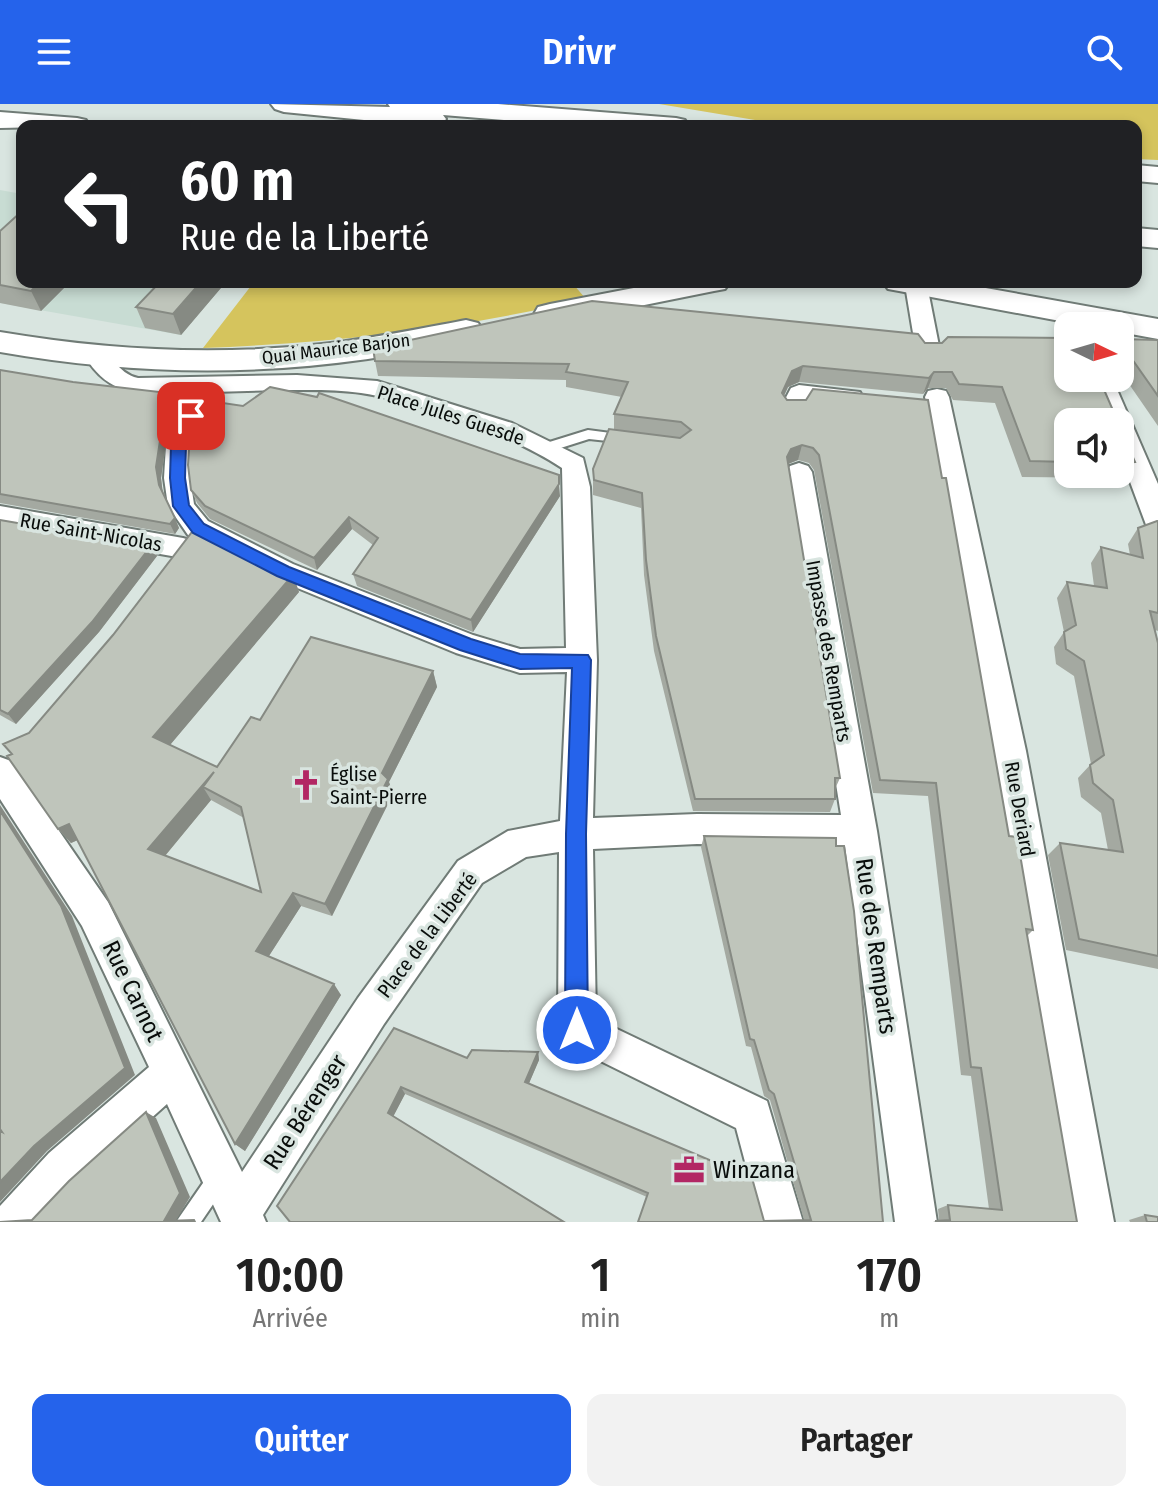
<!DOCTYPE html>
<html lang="fr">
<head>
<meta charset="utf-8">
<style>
  body { margin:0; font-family:"Fira Sans Condensed",sans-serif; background:#f2f2f2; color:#222; height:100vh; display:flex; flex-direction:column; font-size:30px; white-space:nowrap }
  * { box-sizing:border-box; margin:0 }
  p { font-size:26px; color:#767676 }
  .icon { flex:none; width:44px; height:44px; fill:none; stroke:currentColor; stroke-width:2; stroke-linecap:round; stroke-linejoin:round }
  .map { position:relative; height:1118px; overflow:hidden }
  .sheet { display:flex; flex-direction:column; background:#fff; flex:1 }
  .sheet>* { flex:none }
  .top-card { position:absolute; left:16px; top:16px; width:1126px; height:168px; border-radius:16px; box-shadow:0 4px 12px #0003; background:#202124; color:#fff; overflow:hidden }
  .needle { width:52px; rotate:95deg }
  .controls { position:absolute; left:1054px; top:208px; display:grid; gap:16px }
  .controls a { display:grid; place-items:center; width:80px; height:80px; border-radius:16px; background:#fff; box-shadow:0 4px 12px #0003; font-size:40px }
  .pin { position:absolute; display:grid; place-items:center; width:68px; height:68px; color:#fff; margin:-34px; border-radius:16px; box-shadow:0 4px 12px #0006 }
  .me { position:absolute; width:88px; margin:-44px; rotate:0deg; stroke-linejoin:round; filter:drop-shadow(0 0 6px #0008) }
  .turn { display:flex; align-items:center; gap:28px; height:168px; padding:0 32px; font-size:36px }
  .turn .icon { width:104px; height:104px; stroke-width:2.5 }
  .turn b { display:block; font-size:56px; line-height:68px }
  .eta { display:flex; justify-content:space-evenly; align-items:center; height:136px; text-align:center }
  .eta b { font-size:48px; font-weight:600; line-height:56px }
  .action { display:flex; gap:16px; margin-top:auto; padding:16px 32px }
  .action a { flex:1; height:92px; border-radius:16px; background:#2563eb; color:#fff; font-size:32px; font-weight:600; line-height:92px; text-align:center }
  .action a+a { background:#f2f2f2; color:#222 }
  header { display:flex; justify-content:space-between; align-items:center; height:104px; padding:0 32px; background:#2563eb; color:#fff; font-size:36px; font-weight:600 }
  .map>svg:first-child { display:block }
</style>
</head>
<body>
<header><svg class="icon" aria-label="menu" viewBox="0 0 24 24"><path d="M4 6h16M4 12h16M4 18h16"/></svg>Drivr<svg class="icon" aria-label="search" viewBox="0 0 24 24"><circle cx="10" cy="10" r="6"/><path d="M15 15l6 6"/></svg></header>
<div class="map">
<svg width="1158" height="1118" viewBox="0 0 1158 1118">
  <rect width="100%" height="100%" fill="#d9e5e0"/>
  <path fill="#c8dcd3" d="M0,86L22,90V178H226L181,231L0,199Z"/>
  <path fill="#d5c45d" d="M659,0H1158V56L1136,55V22H791Z
    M254,178H565L573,180L586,195C461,225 332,239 203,244Z"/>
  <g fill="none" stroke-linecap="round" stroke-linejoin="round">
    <defs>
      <path id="lane" d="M588,326L626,331L633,335L626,339L589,335L548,348L541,343L543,340Z
        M220,1063L228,1066L231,1074L201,1118H176L212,1066Z"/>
      <path id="street" d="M907,178H925L927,181L940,247L936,252H920L916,247L905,181Z
        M97,245C114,249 116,269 138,274L297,271L377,277L512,319L583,354L590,383L597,556L593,714L697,710L841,711L786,368L790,362L799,359L808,362L812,368L877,727L937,1118H895L845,742L697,740L593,745L596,915L767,997L803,1118H761L736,1024L564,939L558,926L559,748L526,753L482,779L384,920L263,1111L266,1118H221L167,1000L79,1079L43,1118H0V1102L49,1049L149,963L82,822L0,695V653L11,657L108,798L242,1068L358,894L458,757L508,727L560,717L567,568L520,569L456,549L273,474L188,431L168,402L164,374L166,341L189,290C146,292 109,294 85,252L89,247ZM282,286C308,286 335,285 361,289C420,298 512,331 562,364L566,544L520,545L473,531L293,460L208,417L194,400L190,374L192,341L213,288Z
        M1088,274H1112L1158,380V429L1148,426L1120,351V318H1106Z
        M799,281L860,288L863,294L860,300L851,302L807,298L802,309H784L781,303L791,284Z
        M937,285L946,287L949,293L1026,647L1114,1118H1072L994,647L925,293L928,287Z
        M0,402L183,434L193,437L197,444L193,451L183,454L0,422Z"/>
      <path id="secondary" d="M665,178H730L725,185L714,187L550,220L538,217L534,210L538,203L550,200Z
        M883,178H952L1158,215V235L1120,228V222H1087L899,187L888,185Z
        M466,216L478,219L483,226L478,233C320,273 159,276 0,248V228C106,246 214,252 322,240C370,235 418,225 466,216Z"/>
      <path id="primary" d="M271,0L390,3L388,0H498L676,14L685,16L689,22H578L443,11L446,15L442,21L424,22L284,8L275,5Z
        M1136,61L1158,63V79L1136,77Z"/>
      <path id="highway" d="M0,8L77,14L86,16L90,22L0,24Z
        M1136,124L1158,126V144L1136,142Z"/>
    </defs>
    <use href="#lane" stroke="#707b76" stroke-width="4"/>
    <use href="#street" stroke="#707b76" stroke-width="4"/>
    <use href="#secondary" stroke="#707b76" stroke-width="4"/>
    <use href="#primary" stroke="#707b76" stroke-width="4"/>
    <use href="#highway" stroke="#707b76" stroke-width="4"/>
    <use href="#lane" fill="#fff" fill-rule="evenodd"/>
    <use href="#street" fill="#fff" fill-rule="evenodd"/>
    <use href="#secondary" fill="#fff" fill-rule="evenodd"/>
    <use href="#primary" fill="#fff" fill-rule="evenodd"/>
    <use href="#highway" fill="#fff" fill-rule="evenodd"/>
  </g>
  <path fill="#a4a9a1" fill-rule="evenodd" d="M0,127L22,178H70L41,207L0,199Z
    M226,178L181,231L145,224L136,203Z
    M1120,235L1158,236V322L1120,267Z
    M925,239L1068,318V370H1120V323L1135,358L1125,374L1022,373L995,299L953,296L946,284H928L923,290L799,278L788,283L784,292L787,296H806L1009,732L1033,826L1027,832L1077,1118H933L939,1116L938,1105L948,1101L989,1105L971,972L961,971L928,692L873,689L814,366L809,359L798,356L788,360L840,674L835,685V695L830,708L693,707L654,547L644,471L641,404L593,391V365L614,326V310L622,293L566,283V276L378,272L375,257Z
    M181,301L166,340L161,374L163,391L179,424L175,430L0,399V370Z
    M191,386L560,392L473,528L357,482L353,470L373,441L352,425L317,466L210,415L197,399Z
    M0,416L151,442L157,452L99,528L16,620L0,611Z
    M1158,417V527L1155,526L1158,539V865L1066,846L1048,751L1060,739L1108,746L1101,709L1081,693L1078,674L1091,660L1074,572L1056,560L1054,543L1064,528L1057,494L1067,478L1094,482L1091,459L1101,443L1130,451L1128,440L1138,424Z
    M293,471L299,488L170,641L217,663L260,616L433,567L437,583L389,678L393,690L332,812L301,802L269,852L341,891L245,1047L235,1040L78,736L71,739L58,725L12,650L29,629ZM211,696L244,714L261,788L165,752Z
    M704,732L836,742L883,1118H638L647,1093L405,990L393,1012L290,1118L394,924L467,954L538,948L539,956L529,979L764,1117L804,1116L770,996L764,992L751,943L746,942L701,743Z
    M1145,1111L1158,1118H1130L1129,1116Z"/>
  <path fill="#868a83" d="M40,178H70L41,207L31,187Z
    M201,178H226L181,231L173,210Z
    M803,262L799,278L788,283L778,304L782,289L792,267Z
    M934,268L928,284L923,290L929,274Z
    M177,290L181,301L166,340L161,374L163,391L159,381L156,363L161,330Z
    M802,341L798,356L788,360L787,353L791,345Z
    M559,380L560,392L473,528L471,516Z
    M349,413L352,425L317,466L314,454Z
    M175,414L179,424L175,430L170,420Z
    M151,442L157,452L99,528L16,620L8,610Z
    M293,471L299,488L164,648L153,633Z
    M433,567L437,583L389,678L393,690L332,812L325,800L382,669Z
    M214,668L203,683L211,696L159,759L148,745Z
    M0,701L72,812L135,971L47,1047L0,1098V1078L61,802L0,707Z
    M69,720L82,734L71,739L58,725Z
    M293,789L301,802L265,858L256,847Z
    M334,880L341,891L245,1047L235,1040Z
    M538,948L539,956L527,984L525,978Z
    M401,983L405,990L392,1015L388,1009Z
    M146,1008L156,1014L190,1093L175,1118L164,1117Z"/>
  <path fill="#bfc5bb" stroke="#868a83" stroke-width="2" fill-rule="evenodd" d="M22,107V178H40L31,187L0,181V127Z
    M160,178H201L173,210L136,203Z
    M592,197L918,230L925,239H942L948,233L1068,234V274H1099L1118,318H1068V358L1030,357L1002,283L959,280L952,268H934L929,274L803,262L792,267L782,289L787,296H806L813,285L928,296L942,374H946L1009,732L1017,733L1033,826L1026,825L1077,1118H936V1117L950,1116L948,1101L1002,1106L981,964L971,963L936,679L880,676L819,351L813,344L802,341L791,345L787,353L840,674H835V695H695L656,532L646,456L642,389L594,376L593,365L609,325L680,334L691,326L681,318L614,310L628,278L566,268L569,260L375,257L373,244Z
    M1120,235L1158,236V292L1120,238Z
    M0,266L73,278L177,290L161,330L156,363L159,381L175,414L170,420L0,390Z
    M270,283L317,293L319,289L559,371V380L471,516L353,470L378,434L349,413L314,454L205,402L191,386L188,361L190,329L203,296L243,302Z
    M1120,323L1135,358H1120Z
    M0,416L151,442L92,518L8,610L0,606Z
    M1157,417H1158V509L1150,507L1158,539V852L1079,835L1060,739L1123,748L1113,696L1093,679L1090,661L1104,651L1084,557L1066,545L1064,528L1076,521L1067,478L1107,484L1101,443L1143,454L1138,424Z
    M195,424L293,471L153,633L217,663L251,613L260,616L311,533L433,567L382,669L388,675L325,800L293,789L256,847L334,880L235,1040L69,720L58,725L7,652L12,650L3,640L29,629L113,531ZM214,668L203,683L241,703L261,788L148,745Z
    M0,707L61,802L125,964L34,1042L0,1078V1027L2,1028L0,1025Z
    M704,732L836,734V742H844L854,807L883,1118H638L648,1089L401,983L388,1009L564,1118H290L277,1102L394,924L467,954L472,946L538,948L525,978L752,1074L764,1117L811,1116L774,990L769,986L754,936L750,935Z
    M146,1008L180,1089L164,1117L194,1116L195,1118H0L32,1116L69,1077Z
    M1145,1111L1158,1113V1118H1147Z"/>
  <path fill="#2563eb" stroke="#184099" stroke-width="2" d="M191,307L199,312L186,341L185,374L189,401L204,420L289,463L471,535L520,550L588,551L591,556L586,730L588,926L585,934L577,937L569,934L565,926L566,730L572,564L520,565L460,546L277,472L193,429L173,402L170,374L171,341L184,312Z"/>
  <defs>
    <symbol id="church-bare" viewBox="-9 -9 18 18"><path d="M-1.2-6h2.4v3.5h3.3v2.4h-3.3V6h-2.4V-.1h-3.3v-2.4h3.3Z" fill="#b22764" stroke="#d9e5e0" stroke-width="2.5" paint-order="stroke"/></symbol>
    <symbol id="office-bare" viewBox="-9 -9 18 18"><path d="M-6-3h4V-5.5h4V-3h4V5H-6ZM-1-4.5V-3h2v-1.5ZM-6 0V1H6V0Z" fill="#b22764" stroke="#d9e5e0" stroke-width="2.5" paint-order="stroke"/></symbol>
  </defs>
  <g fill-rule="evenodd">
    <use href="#church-bare" x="284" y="659" width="44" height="44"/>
    <use href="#office-bare" x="667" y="1044" width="44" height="44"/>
  </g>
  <g text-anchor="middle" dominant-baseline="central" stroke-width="7" stroke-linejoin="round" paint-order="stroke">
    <g font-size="18" fill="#090d0b" stroke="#d9e5e0">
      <text transform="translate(336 245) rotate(-7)">Quai Maurice Barjon</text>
    </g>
    <g font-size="20" fill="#090d0b" stroke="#d9e5e0">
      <text transform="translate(451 311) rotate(18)">Place Jules Guesde</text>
      <text transform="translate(91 428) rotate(10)">Rue Saint-Nicolas</text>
      <text transform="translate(829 547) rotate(80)">Impasse des Remparts</text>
      <text transform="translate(1020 705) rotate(80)">Rue Deriard</text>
      <text transform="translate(427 831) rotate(-53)">Place de la Liberté</text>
    </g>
    <g font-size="20" fill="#090d0b" stroke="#d9e5e0" text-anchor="start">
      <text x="330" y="670">Église<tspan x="330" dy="23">Saint-Pierre</tspan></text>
    </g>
    <g font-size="24" fill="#090d0b" stroke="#d9e5e0">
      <text transform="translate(876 842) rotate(82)">Rue des Remparts</text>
      <text transform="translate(133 887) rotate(64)">Rue Carnot</text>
      <text transform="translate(305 1008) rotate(-57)">Rue Bérenger</text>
    </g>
    <g font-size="24" fill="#090d0b" stroke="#d9e5e0" text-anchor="start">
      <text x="713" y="1066">Winzana</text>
    </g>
  </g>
</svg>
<div class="controls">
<a><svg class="needle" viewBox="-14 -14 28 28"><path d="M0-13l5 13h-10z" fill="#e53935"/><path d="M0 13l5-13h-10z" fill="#767676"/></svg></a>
<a><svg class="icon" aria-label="sound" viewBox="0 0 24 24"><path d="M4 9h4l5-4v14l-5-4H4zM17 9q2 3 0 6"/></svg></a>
</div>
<div class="pin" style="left:191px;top:312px;background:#d93025"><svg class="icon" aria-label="arrive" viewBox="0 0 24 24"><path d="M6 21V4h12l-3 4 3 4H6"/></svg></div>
<svg class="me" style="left:577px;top:926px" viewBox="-20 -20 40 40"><circle r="17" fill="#2563eb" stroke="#fff" stroke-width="3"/><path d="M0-11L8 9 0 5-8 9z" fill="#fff"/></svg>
<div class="top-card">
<div class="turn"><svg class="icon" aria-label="left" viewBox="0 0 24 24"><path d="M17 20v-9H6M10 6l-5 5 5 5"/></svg><div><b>60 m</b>Rue de la Liberté</div></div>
</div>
</div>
<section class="sheet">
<div class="eta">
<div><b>10:00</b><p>Arrivée</p></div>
<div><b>1</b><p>min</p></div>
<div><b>170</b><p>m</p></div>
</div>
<div class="action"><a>Quitter</a><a>Partager</a></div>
</section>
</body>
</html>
